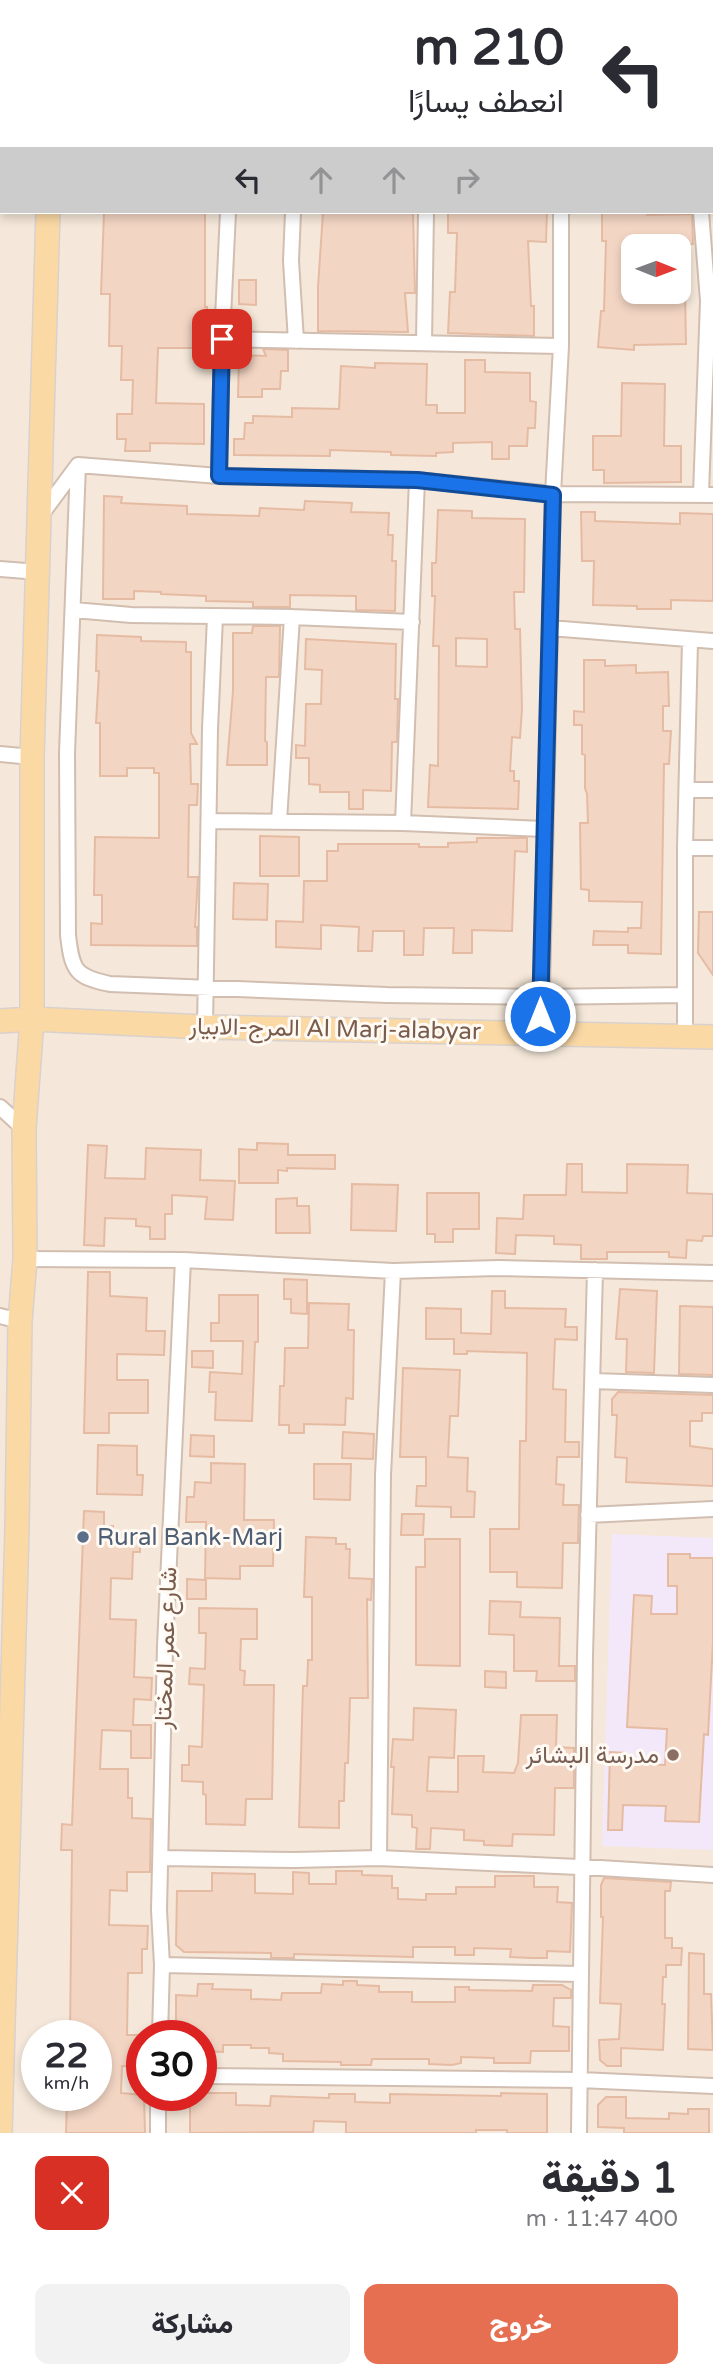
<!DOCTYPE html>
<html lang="ar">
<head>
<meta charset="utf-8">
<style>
  body { margin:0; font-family:"Varela Round",Vazirmatn,sans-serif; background:#f2f2f3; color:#2b2b33; direction:rtl; height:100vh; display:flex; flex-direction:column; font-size:26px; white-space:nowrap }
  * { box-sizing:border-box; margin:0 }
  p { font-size:23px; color:#7c7c81 }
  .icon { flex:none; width:38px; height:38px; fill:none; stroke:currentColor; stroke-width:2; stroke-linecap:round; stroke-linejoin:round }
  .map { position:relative; height:2133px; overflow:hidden; direction:ltr }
  .drawer { display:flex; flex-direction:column; background:#fff; flex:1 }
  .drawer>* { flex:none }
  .top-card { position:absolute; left:0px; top:0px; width:714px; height:214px; box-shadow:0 4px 10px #0003; direction:rtl; background:#fff; color:#2b2b33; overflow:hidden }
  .needle { width:46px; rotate:91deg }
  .controls { position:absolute; left:621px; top:234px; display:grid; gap:14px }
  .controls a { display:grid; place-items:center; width:70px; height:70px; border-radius:14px; background:#fff; box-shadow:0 4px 10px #0003; font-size:35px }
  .speed { position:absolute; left:21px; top:2020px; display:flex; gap:14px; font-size:35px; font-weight:700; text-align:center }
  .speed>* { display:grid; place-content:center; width:91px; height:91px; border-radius:50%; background:#fff; box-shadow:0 4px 10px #0003; line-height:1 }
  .speed small { font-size:18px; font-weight:400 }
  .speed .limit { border:10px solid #d22; background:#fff; color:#111 }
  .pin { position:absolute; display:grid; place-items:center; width:60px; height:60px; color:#fff; margin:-30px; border-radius:14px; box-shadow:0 4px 10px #0006 }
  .me { position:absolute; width:77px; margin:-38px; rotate:0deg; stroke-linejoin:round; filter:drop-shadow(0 0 5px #0008) }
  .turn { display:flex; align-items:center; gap:24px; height:147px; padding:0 35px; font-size:32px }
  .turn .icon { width:91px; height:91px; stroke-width:2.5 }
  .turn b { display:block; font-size:49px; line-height:60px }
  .lanes { display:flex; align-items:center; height:66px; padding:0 35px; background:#0003; justify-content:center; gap:35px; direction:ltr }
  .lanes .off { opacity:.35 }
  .round { display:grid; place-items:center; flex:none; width:74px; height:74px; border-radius:14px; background:#f2f2f3 }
  .headline { display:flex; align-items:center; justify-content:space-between; height:119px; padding:0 35px }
  h1 { font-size:42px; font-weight:800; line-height:52px }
  .cta { display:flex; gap:14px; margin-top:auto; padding:14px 35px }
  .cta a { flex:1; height:80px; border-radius:14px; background:#e76f51; color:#fff; font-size:28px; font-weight:800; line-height:80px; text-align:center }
  .cta a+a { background:#f2f2f3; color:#2b2b33 }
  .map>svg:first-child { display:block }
</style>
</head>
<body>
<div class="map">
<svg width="713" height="2133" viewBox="0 0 713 2133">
  <rect width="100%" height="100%" fill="#fdf6ec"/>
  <path fill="#f5e8da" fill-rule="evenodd" d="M0,0H713V2133H0ZM2,2H712V212H2ZM634,247H679V292H634ZM37,2035H96V2095H37ZM142,2035H201V2095H142Z"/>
  <path fill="#f3e8fa" d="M612,1534L713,1538V1850L602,1846Z"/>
  <path fill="#f3d5c3" stroke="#e6bba3" stroke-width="2" fill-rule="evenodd" d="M104,212H205V307H207V331H197V348H158L156,403L204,404V444L150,443V451H125L126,439H117V414H132L133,380H121L122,346H109L110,294H101Z
    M323,212H413L415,293H405L408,332L318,331V287Z
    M448,212H547L546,242L528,241L531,306H534V336L448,333L450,292H455L457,233H448Z
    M602,212H647V215L692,214L693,244L634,246V292H685L686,344L634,345V350L598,347L601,311H604L606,241H602Z
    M239,280H256V305L239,304Z
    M263,349L288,350V371H281L280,389H262V397H238L239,355L266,356Z
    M465,360H485V372L530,373V401L536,402L535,428H528L527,446H509V459H492V442L453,443V452L436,453V456L391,455V452L330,450V456L234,455V439H244L245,423H253V416L292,417V408L339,409L341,366L375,368V363L427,364L426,405H437V413H465Z
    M622,383L665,384L664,446H681V482L604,483V470H593V436H621Z
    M104,496L122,497L121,503L187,506V514L259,516L260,508L304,510L305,501L352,503L351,512L389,513L388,535H393L392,561H396L395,611L356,610V596L290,595V607H253V602L206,601V596L161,594V592L134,591V599H103Z
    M438,510L472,511V518L525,519L524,592H514L515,629H520L522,709L520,738L512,737L510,771H514V781H519L518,809L428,807L430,765L438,766L439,646H433L435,596H432V563H436ZM456,638L487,639V667L456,666Z
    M581,512H595V521L680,524V513L713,514V601L671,600V609H637V606L593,605L594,561H582Z
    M253,626H280L279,677H266L265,741L267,742V765H227L233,691V633H252Z
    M97,635L141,637V641L186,642V652H191V733L197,744H190L191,784H198L197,805H189L188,877H198L195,927H197V946L91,945V923L102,924V895H94L95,837L159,838V773H154V768H127V776H100V723H96L99,671H96Z
    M306,639L396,644L395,699H398L397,742H392L391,791L363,790V809H349V792H320V785L309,784V758H296V745L305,746L306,704H321L322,670L305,669Z
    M584,660H605V666L636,665V673L668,672L669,706H663V731H671L669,764H664L661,954L628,953V945H593L594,931L628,932V928H641L642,902L589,901V890L581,889L580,823H588L587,794L585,788V755L582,754V725H574V711L584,712Z
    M260,836L299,837V876H260Z
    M477,838H527V852L515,851L512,931L472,930V953H453L454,928H424L423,955H404V931H373L372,951H358L359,927L321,925V949L276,947V921L303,922L304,881H327V851H338V844H419V847H448V843L477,842Z
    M234,883L268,884L267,920L233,919Z
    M699,912H713V975L698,953Z
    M257,1143L288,1144V1155H335V1169L287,1168V1171L278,1170V1183H239V1149L257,1150Z
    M88,1145L107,1146L105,1178L145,1179L146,1148L201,1150L200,1180L235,1181L233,1220L205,1219L207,1197L172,1195V1214H165V1239H150V1227L136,1226V1219L105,1218L104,1246L84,1245Z
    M567,1164H582V1192L627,1193V1164L688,1165L687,1193L713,1194V1236H703L702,1241L687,1240L686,1258L669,1257V1252H607V1259H581V1245L554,1244V1236L516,1235L515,1254L496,1253L497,1218L523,1219L524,1195H566Z
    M352,1184L398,1185L396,1231L351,1230Z
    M427,1193H479V1229H453V1242H435V1234H427Z
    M297,1198V1206H309L310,1233H276V1199Z
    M88,1272H110V1296L147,1298L146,1331H165L164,1355L117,1354V1380H148V1413H109V1433H84Z
    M284,1279L307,1280V1314L291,1313V1299H284Z
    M620,1289L657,1291L654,1373L626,1372L627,1339H616Z
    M492,1291H505V1308L566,1309L565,1327H577V1340L555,1339L553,1389L566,1390L565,1442H579V1457H557L556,1484L564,1485L563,1505H579L578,1543H563L562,1588L517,1587V1572H490V1529H519L520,1441H526L527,1353L467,1351V1354H454V1339H426V1308L461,1309V1333L491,1334Z
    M219,1295H258V1342H255L252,1421L215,1420L216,1392H209L210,1372L242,1374L243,1341H211V1323H219Z
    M309,1303L349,1304L348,1330H354L353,1399L346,1398L345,1425L304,1424V1433H289V1425H279L280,1386H284L285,1348H308Z
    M680,1306L713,1307V1375L679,1374Z
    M192,1351H213V1368L192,1367Z
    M403,1368L460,1370L458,1416H450L448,1457L468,1458L467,1491L475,1492L474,1517H451V1507L416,1506L417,1486H426V1457H400Z
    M618,1392L713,1395V1413H702V1421H690V1446L713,1449V1486L626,1482L627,1458L615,1457L617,1415H612V1399Z
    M343,1432L374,1434L373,1459L342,1458Z
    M191,1435L214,1436V1457L190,1456Z
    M98,1445L137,1446V1475H143L142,1495L97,1494Z
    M211,1463L245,1464L244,1520H274L273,1566H240V1579L205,1578L206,1522H186L187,1497H194L195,1482L211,1483Z
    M314,1464H351L350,1500L314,1499Z
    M84,1511L104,1512V1526H113L112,1534L140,1535V1552H133L132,1579L111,1578L110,1619L136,1620L134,1677L152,1678L151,1700L134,1699L133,1725H151V1758H131V1731L102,1730L100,1769H128V1798H132V1818L151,1819L150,1872H127V1891L110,1890L109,1925L148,1926L147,1949H142V1973H128L127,2035H142V2067L122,2066L121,2093L144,2095L145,2133H66L67,2095H96V2035H70L72,1850H61L62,1824L72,1825Z
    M402,1514H424L423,1535H401Z
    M306,1537L336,1538V1544H346V1549H350L349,1578L372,1579L371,1600L367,1599L368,1698H350L348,1763H345L344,1801H339V1828L299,1827L303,1686H307L308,1660H312V1597H304Z
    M425,1539H460V1666L416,1665V1567H425Z
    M668,1554H690V1558H713V1642L708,1735L704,1734L699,1822L665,1821L666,1806L623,1805L622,1830H608L610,1752L627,1753V1764L665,1765L667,1729L627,1727L634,1595L652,1596L651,1614H677V1586H668Z
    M187,1579L206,1580V1599H187Z
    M490,1601L521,1602L520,1617L560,1618L559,1666H575V1681H536L537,1671H514V1635L489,1634Z
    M199,1608L257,1609V1639H241L240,1670L245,1671L244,1685H274L272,1799H246L245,1825L206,1824V1795L203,1794V1782L182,1781V1765H189V1746L202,1747L204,1685L189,1684L190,1668L205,1669L206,1633H199Z
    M485,1671L506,1672V1688L485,1687Z
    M414,1708L456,1710L454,1758L429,1757L427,1791L458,1792V1756H484L483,1772L514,1773L518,1763L521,1715H557L556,1747L574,1748V1788H555L554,1835L513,1834L512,1846L484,1845V1841L464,1840V1830L431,1828L430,1849H416L417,1828L412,1827V1815L392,1814L394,1767H391L393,1739L413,1740Z
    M336,1871H362V1875L392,1876V1888H398V1899L426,1900V1894H456V1887H495V1876H534V1887H558L557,1902L572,1903L570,1952L547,1951V1958H532L510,1957L511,1949L474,1948V1955H455V1947H413V1957L294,1954V1958H271V1953L184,1952L176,1945L177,1891H212V1873L255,1874V1893L293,1894V1872L309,1873V1884H336Z
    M604,1878L671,1882L670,1891H665V1938H672V1948H682L681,1965H666V1977H663L662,2004H665L663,2050L621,2048V2066H607L600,2060L599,2040L619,2039L621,2004L600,2003L603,1917H601V1885Z
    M689,1953L704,1954V1994H711L713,2050L688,2049Z
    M343,1981H357V1985L379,1986V1992H412V2002H455V1987H469V1990L532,1991L533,1985H562L571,1990V1998H554L553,2026L569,2027V2051H531L530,2063H494V2058L461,2057V2063L452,2065L429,2064V2059H372L371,2065H341V2062L283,2061V2054L269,2053V2048H251V2045H223V2052L201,2051V2035H176V1995L197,1996L198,1984H213L212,1989L251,1990V1999L281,2000L282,1993H321L322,1984L343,1985Z
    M201,2093H236V2105L270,2106L271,2096L329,2098V2094H355V2102L390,2103V2094L501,2096V2093L547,2094V2133H507V2130H476V2133H346V2122L314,2121L313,2132L190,2133V2095H201Z
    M606,2097H626V2118L669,2119V2113L688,2114V2109H709V2133H624V2128L598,2127V2105Z"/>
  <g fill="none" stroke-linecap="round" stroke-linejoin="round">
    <defs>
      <path id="street" d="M712,47L713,46
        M0,157H2
        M712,166H713
        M293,212L291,261L296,341
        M222,339L561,346
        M424,343L426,212
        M78,465L67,753L68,935C72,970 75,977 110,984L387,995L540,997L684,995
        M219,476L222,339L228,212
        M701,494L708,301L701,212
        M41,515L78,465L219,476L417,480L553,494L713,495
        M0,569L39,572
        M74,610L131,615L292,617L412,622
        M550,628L713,641
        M0,754L32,757
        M687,790H713
        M210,821L403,823L544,829
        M279,821L292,617
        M403,823L417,480
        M685,848H713
        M205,1027L210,729L215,617
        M541,1034L553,494L561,346V212
        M685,1036V848L690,641
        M0,1107L24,1129
        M25,1259L183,1260L393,1271L498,1268L713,1273
        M0,1316L20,1321
        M593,1381L713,1385
        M588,1515L713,1509
        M162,1858L294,1860L379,1858L600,1868L713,1875
        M379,1858L383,1475L393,1271
        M162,1965L581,1974
        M160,2035L162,1965L159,1910L165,1646L183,1260
        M201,2076L580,2080L713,2086
        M158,2133V2095
        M579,2133L585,1656L595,1270"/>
      <path id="primary" d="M53,2V0
        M0,1021L32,1019L205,1027L713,1037
        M0,2133L17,1529L20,1321L25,1259L24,1129L32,1019V757L48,212"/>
    </defs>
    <use href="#street" stroke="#d1beb0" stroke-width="18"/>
    <use href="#primary" stroke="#dad1cd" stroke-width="26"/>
    <use href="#street" stroke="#fff" stroke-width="14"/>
    <use href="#primary" stroke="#fbd9a5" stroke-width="23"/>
  </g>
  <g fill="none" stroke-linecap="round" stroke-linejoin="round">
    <defs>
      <path id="route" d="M222,339L219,476L417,480L553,495L540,1016"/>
    </defs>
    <use href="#route" stroke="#114b97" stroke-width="18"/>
    <use href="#route" stroke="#1a73e8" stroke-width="12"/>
  </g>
  <circle fill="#5c6f8a" stroke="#fffaf3" stroke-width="2.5" cx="83" cy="1537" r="7"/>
  <circle fill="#8d6e63" stroke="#fffaf3" stroke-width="2.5" cx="673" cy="1755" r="7"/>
  <g text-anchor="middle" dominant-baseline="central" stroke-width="6" stroke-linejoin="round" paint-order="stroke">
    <g font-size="24" fill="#7a5c4d" stroke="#fffaf3">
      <text transform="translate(335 1029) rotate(1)">المرج-الابيار Al Marj-alabyar</text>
      <text transform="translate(166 1648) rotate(-88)">شارع عمر المختار</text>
    </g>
    <g font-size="24" fill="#4e5e75" stroke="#fffaf3" text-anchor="start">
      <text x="97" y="1537">Rural Bank-Marj</text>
    </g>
    <g font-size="24" fill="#785e54" stroke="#fffaf3" text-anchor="end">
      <text x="659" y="1755">مدرسة البشائر</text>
    </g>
  </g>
</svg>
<div class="controls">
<a><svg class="needle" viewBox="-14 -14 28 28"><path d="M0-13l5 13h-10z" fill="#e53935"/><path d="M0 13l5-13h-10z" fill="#7c7c81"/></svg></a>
</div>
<div class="speed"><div>22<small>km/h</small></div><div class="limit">30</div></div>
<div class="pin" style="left:222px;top:339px;background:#d93025"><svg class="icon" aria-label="arrive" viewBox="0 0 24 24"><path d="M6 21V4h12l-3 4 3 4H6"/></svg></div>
<svg class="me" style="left:540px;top:1016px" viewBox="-20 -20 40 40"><circle r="17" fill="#1a73e8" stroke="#fff" stroke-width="3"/><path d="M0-11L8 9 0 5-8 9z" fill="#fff"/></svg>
<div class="top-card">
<div class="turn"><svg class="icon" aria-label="left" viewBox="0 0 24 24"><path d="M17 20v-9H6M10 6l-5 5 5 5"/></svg><div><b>210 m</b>انعطف يسارًا</div></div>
<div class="lanes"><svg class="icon" aria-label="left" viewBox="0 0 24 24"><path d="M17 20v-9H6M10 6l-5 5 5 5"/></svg><svg class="icon off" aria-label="ahead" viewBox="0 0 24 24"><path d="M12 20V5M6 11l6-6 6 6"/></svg><svg class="icon off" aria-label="ahead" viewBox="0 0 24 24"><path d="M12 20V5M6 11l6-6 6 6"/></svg><svg class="icon off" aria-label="right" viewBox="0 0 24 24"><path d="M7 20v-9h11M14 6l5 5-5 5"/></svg></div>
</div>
</div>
<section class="drawer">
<div class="headline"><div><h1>1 دقيقة</h1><p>400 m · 11:47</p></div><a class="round" style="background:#d93025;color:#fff"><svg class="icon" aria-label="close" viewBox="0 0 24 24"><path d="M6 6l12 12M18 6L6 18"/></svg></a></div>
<div class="cta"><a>خروج</a><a>مشاركة</a></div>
</section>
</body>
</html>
